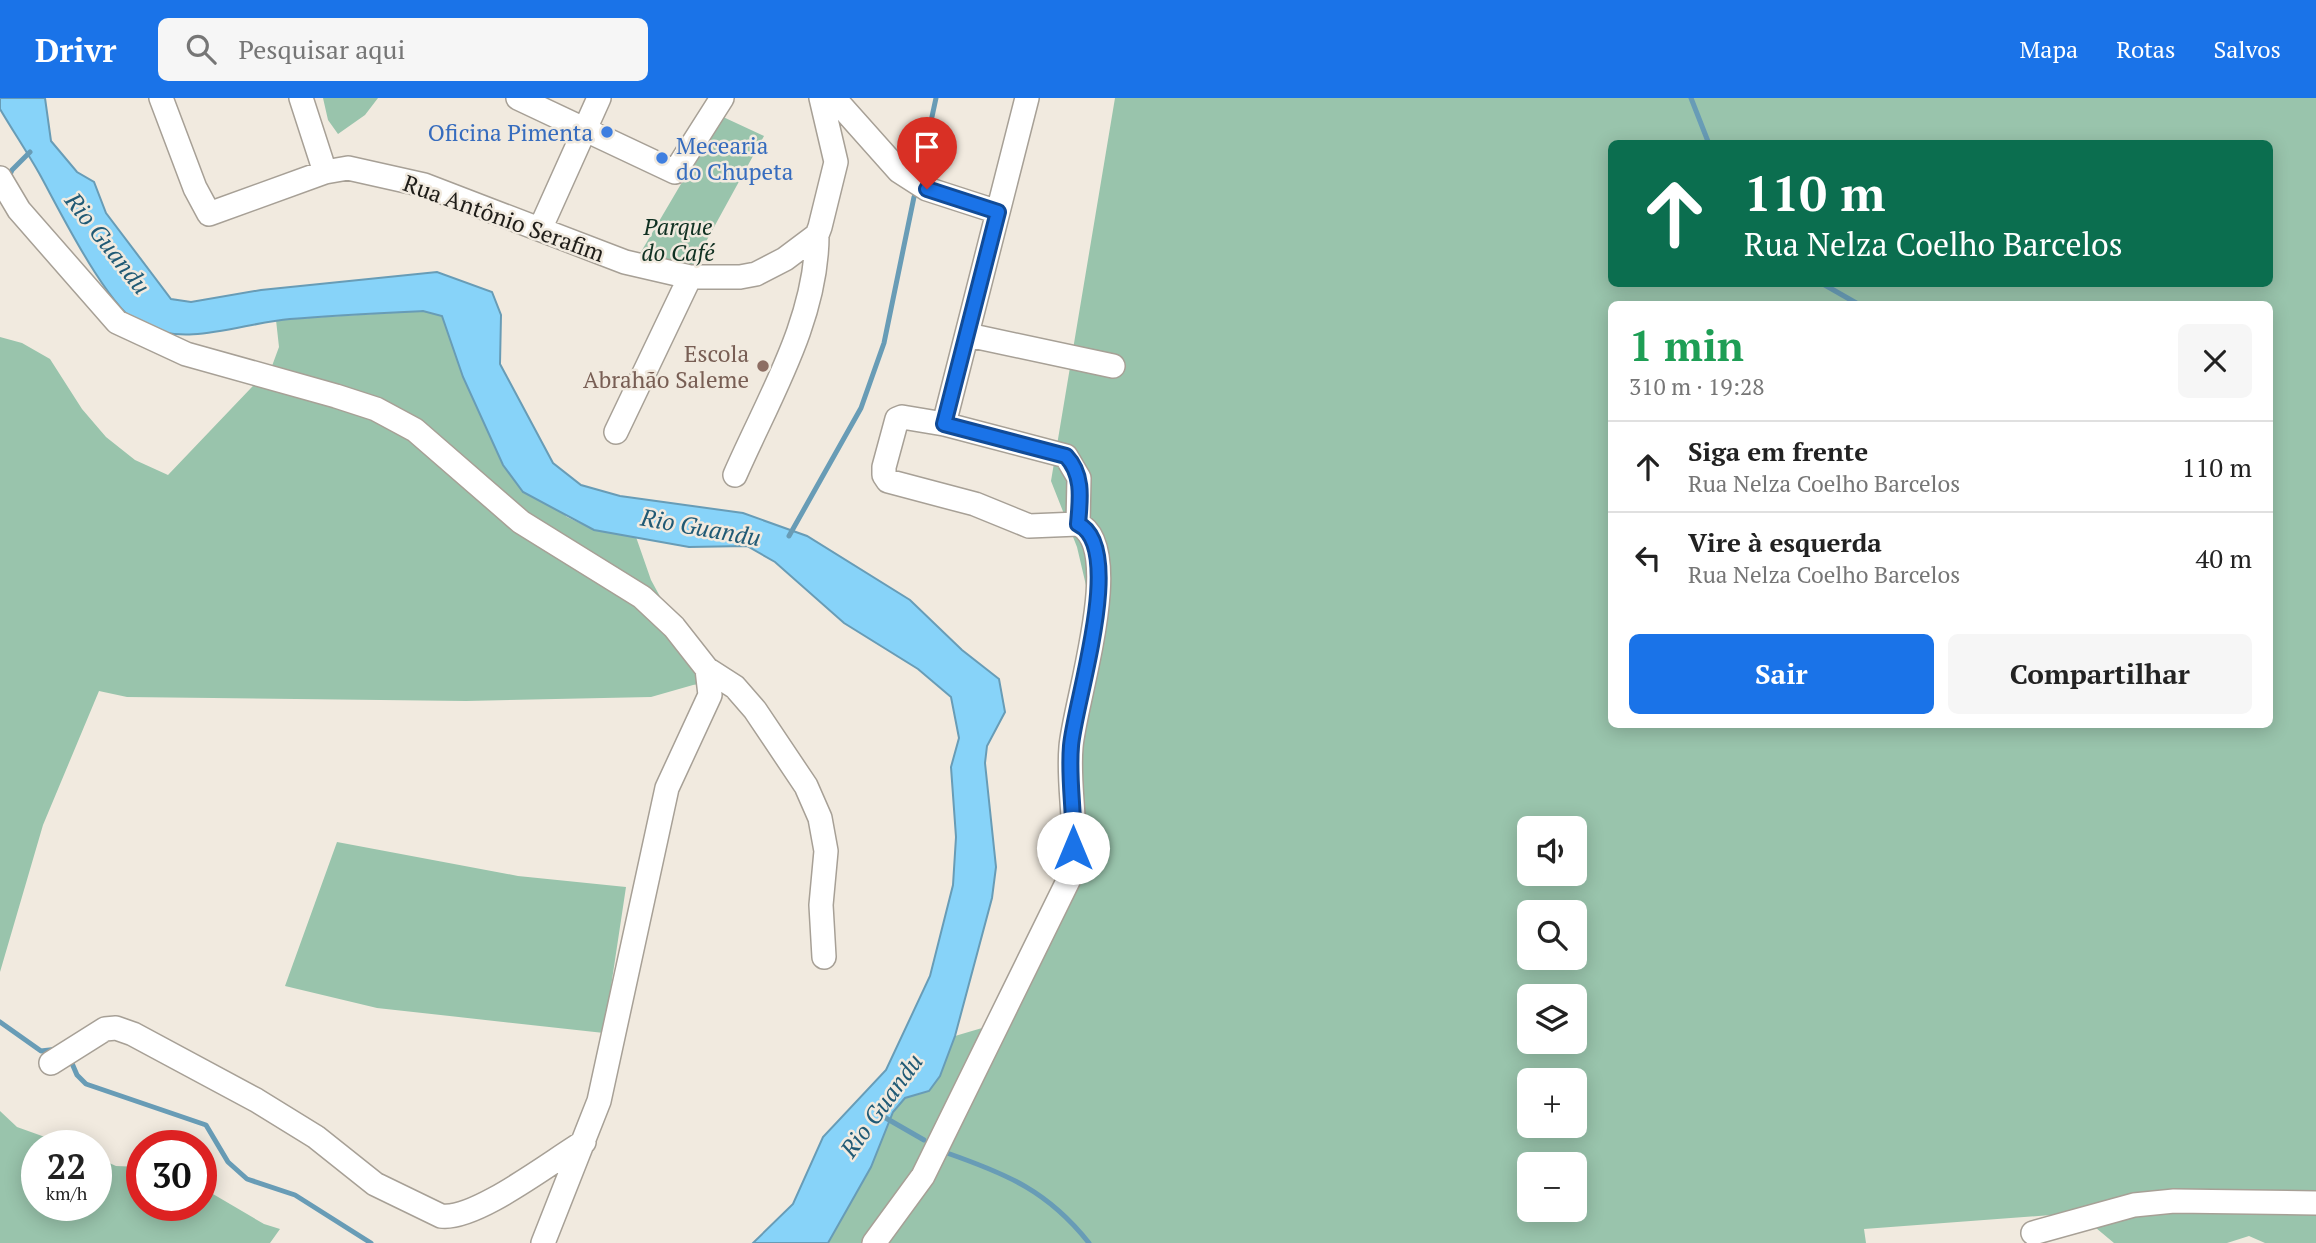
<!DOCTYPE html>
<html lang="pt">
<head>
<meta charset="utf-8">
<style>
  body { margin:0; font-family:"PT Serif",serif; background:#f6f6f6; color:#222; height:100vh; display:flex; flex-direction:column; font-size:26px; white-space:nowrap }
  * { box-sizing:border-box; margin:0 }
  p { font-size:23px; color:#767676 }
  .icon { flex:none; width:38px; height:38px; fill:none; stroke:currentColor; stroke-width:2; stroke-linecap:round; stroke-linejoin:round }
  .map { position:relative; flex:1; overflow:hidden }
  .sheet { position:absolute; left:1608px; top:203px; width:665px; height:427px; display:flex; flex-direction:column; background:#fff; border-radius:10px; box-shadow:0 4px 18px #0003 }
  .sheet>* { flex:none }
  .top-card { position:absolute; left:1608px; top:42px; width:665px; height:147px; border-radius:10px; box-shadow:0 4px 18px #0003; background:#0b6e4f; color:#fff; overflow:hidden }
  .tools { position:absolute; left:1517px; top:718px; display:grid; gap:14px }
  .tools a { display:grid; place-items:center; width:70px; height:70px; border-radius:10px; background:#fff; box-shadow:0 4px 18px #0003; font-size:35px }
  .speed { position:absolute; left:21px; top:1032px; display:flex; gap:14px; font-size:35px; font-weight:700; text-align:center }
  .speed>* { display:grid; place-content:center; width:91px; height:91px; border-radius:50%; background:#fff; box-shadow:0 4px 18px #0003; line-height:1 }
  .speed small { font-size:18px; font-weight:400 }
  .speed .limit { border:10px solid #d22; background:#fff; color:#111 }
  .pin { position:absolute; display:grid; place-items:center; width:60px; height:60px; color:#fff; margin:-72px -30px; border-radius:50% 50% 50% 0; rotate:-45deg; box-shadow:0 0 7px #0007 }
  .pin .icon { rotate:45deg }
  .me { position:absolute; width:77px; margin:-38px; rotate:0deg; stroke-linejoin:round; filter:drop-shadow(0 0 5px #0008) }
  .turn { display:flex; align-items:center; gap:24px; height:147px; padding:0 21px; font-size:32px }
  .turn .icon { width:91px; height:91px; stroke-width:2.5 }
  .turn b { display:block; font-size:49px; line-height:60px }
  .round { display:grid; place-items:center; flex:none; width:74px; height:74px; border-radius:10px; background:#f6f6f6 }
  .headline { display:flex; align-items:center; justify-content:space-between; height:119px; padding:0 21px }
  h1 { font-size:42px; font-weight:600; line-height:52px; color:#1e9e55 }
  .action { display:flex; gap:14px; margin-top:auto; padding:14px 21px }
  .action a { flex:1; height:80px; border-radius:10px; background:#1a73e8; color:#fff; font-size:28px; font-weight:600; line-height:80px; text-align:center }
  .action a+a { background:#f6f6f6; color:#222 }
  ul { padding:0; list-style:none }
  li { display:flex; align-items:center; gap:21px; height:91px; padding:0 21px; border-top:2px solid #e0e0e0 }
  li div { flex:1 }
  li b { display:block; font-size:26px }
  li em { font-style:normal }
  header { display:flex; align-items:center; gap:42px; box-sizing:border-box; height:98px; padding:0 35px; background:#1a73e8; color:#fff }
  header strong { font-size:33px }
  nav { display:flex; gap:38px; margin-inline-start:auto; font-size:24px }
  .search { width:490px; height:63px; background:#f6f6f6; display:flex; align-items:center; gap:18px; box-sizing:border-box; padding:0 24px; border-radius:10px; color:#767676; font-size:26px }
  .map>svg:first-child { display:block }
</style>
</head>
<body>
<header>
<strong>Drivr</strong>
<div class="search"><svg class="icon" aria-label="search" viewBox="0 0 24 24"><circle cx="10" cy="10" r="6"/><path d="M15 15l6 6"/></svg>Pesquisar aqui</div>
<nav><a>Mapa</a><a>Rotas</a><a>Salvos</a></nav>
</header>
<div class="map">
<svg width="2316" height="1145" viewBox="0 0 2316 1145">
  <rect width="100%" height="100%" fill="#f1eadf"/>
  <path fill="#99c4ac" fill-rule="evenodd" d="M323,0H378L365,17L338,36L328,22Z
    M1115,0H2316V1145H2265L2249,1138L2227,1145H2114L2078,1115L1864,1131L1866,1145H828L871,1069L893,1014L905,1000L929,993L940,978L955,938L999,925L1073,771L1088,496L1077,449L1051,383ZM1612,46H2270V186H1612ZM1612,206H2270V626H1612ZM1530,730H1575V775H1530ZM1530,814H1575V859H1530ZM1530,898H1575V943H1530ZM1530,982H1575V1027H1530ZM1530,1066H1575V1111H1530Z
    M721,18L764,38L691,171L638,159Z
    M423,213L442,218L503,367L567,419L594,432L636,439L651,482L669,515L727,581L693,587L651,599L466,603L127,599L99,593L43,727L0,874V239L22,245L50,261L82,311L106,339L135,362L168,377L272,268L279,249L276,222Z
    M337,744L518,778L626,789L604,935L377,910L285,888Z
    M0,1013L17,1029L70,1048H37V1108H96V1059L116,1068L142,1069V1108H201V1089L264,1126L280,1131L270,1145H0Z"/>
  <path fill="#87d3f9" stroke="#689cb6" stroke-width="2" d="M0,0H45L51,43L77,74L94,84L106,115L171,201L191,204L261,192L437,174L492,194L501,217L500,266L553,365L581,387L620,398L743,415L807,438L910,502L962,552L999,581L1005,614L987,648L985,665L996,769L992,800L955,938L940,978L929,993L905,1000L893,1014L871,1069L828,1145H753L793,1106L823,1039L886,972L930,878L953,787L956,739L951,669L959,640L951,599L918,571L844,525L775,464L747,448L689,449L594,432L523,394L503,367L463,279L442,218L423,213C379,215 334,217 290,221C242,225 189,249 143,228C109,214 58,109 39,75C27,54 13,33 0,11Z"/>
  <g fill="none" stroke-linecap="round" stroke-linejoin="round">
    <path stroke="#689cb6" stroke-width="5" d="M1691,0L1709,46
      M921,70L936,0
      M8,81L12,72L30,54
      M1823,186L1858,206
      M789,438L861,310L884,245L914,99
      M0,924L41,953L58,951
      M71,963L77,977L86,986L206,1027L228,1064L247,1081L295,1097L371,1145
      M884,1019L924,1042
      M947,1055C1007,1076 1048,1093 1089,1145"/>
    <defs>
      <path id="minor" d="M161,0L195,90L209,116L325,74L348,70L424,87L625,164L690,179H740L756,176L785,161L817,137L820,129L836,64L821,0
        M301,0L325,74
        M518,0L675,74L722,0
        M834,0L899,73L927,91L998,114
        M0,80L19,112L117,224L186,256L336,298L376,311L415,332L521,424L642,499L674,529L707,571L710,597L667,690L599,1003L543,1145
        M541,129L599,0
        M968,237L1113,268
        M944,326L1027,0
        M616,334L690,179
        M735,377C768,301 817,222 817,137
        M707,571L735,589L755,612L806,688L820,720L826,753L821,807L824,859
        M51,965L105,931L116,930L133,936L256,1002L316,1039L375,1086L441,1118C475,1123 552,1063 584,1044
        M2033,1135L2134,1107L2174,1103L2316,1105
        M874,1145L923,1078L1068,783C1081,739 1067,693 1071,649C1074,606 1127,449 1078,426L1029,428L975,406L888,383L884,377V369L897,321L902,319L944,326L1066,358L1079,380L1078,426"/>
    </defs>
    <use href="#minor" stroke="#a7a096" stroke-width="26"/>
    <use href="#minor" stroke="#fff" stroke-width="23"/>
  </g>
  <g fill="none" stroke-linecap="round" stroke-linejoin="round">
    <defs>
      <path id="route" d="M927,91L998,114L944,326L1066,358C1084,377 1080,402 1078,426C1127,449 1074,606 1071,648C1068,682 1075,716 1073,750"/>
    </defs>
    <use href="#route" stroke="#114b97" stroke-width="18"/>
    <use href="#route" stroke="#1a73e8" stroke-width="12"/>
  </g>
  <g fill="#3f7fe0" stroke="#f1eadf" stroke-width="2.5">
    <circle cx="607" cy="34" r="7"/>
    <circle cx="662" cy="60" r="7"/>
  </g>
  <circle fill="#8d6e63" stroke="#f1eadf" stroke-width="2.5" cx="763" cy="268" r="7"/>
  <g text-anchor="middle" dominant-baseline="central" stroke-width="5" stroke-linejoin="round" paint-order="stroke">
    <g font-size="23" fill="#366cbe" stroke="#f1eadf" text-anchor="end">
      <text x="593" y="34">Oficina Pimenta</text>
      <text x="676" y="47" text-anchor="start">Mecearia<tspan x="676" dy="26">do Chupeta</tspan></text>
    </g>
    <g font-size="23" fill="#1e1c18" stroke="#f1eadf">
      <text transform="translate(504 120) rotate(20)">Rua Antônio Serafim</text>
    </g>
    <g font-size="23" font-style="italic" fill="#103122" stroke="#f1eadf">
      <text x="678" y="128">Parque<tspan x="678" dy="26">do Café</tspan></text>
    </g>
    <g font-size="23" fill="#785e54" stroke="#f1eadf" text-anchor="end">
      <text x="749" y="255">Escola<tspan x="749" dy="26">Abrahão Saleme</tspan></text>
    </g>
    <g font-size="24" font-style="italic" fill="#205a75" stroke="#f1eadf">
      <text transform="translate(108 145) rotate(52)">Rio Guandu</text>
      <text transform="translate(701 429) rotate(10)">Rio Guandu</text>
      <text transform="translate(881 1007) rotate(-54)">Rio Guandu</text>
    </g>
  </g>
</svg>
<div class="tools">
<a><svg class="icon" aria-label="sound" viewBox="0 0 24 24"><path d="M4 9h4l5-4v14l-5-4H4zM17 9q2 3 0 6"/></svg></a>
<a><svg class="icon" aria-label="search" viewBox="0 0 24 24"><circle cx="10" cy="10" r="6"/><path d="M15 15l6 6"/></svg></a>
<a><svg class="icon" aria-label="layers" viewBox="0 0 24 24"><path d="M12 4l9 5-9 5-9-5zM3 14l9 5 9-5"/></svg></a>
<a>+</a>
<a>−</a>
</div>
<div class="speed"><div>22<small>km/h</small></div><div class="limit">30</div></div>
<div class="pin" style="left:927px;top:91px;background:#d93025"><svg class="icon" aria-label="arrive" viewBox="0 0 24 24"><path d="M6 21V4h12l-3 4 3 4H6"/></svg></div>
<svg class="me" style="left:1073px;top:750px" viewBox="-20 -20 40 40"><circle r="19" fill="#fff"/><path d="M0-13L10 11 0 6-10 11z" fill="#1a73e8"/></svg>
<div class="top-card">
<div class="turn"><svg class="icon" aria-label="ahead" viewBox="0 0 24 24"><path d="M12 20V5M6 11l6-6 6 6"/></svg><div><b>110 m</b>Rua Nelza Coelho Barcelos</div></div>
</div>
<section class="sheet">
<div class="headline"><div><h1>1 min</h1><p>310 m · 19:28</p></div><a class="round"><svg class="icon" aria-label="close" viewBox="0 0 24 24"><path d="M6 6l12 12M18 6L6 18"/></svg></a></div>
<ul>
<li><svg class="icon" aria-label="ahead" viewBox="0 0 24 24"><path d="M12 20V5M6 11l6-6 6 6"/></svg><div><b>Siga em frente</b><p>Rua Nelza Coelho Barcelos</p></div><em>110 m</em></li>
<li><svg class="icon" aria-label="left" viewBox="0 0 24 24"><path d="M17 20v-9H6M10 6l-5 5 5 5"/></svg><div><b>Vire à esquerda</b><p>Rua Nelza Coelho Barcelos</p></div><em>40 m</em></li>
</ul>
<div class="action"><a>Sair</a><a>Compartilhar</a></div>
</section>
</div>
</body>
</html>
